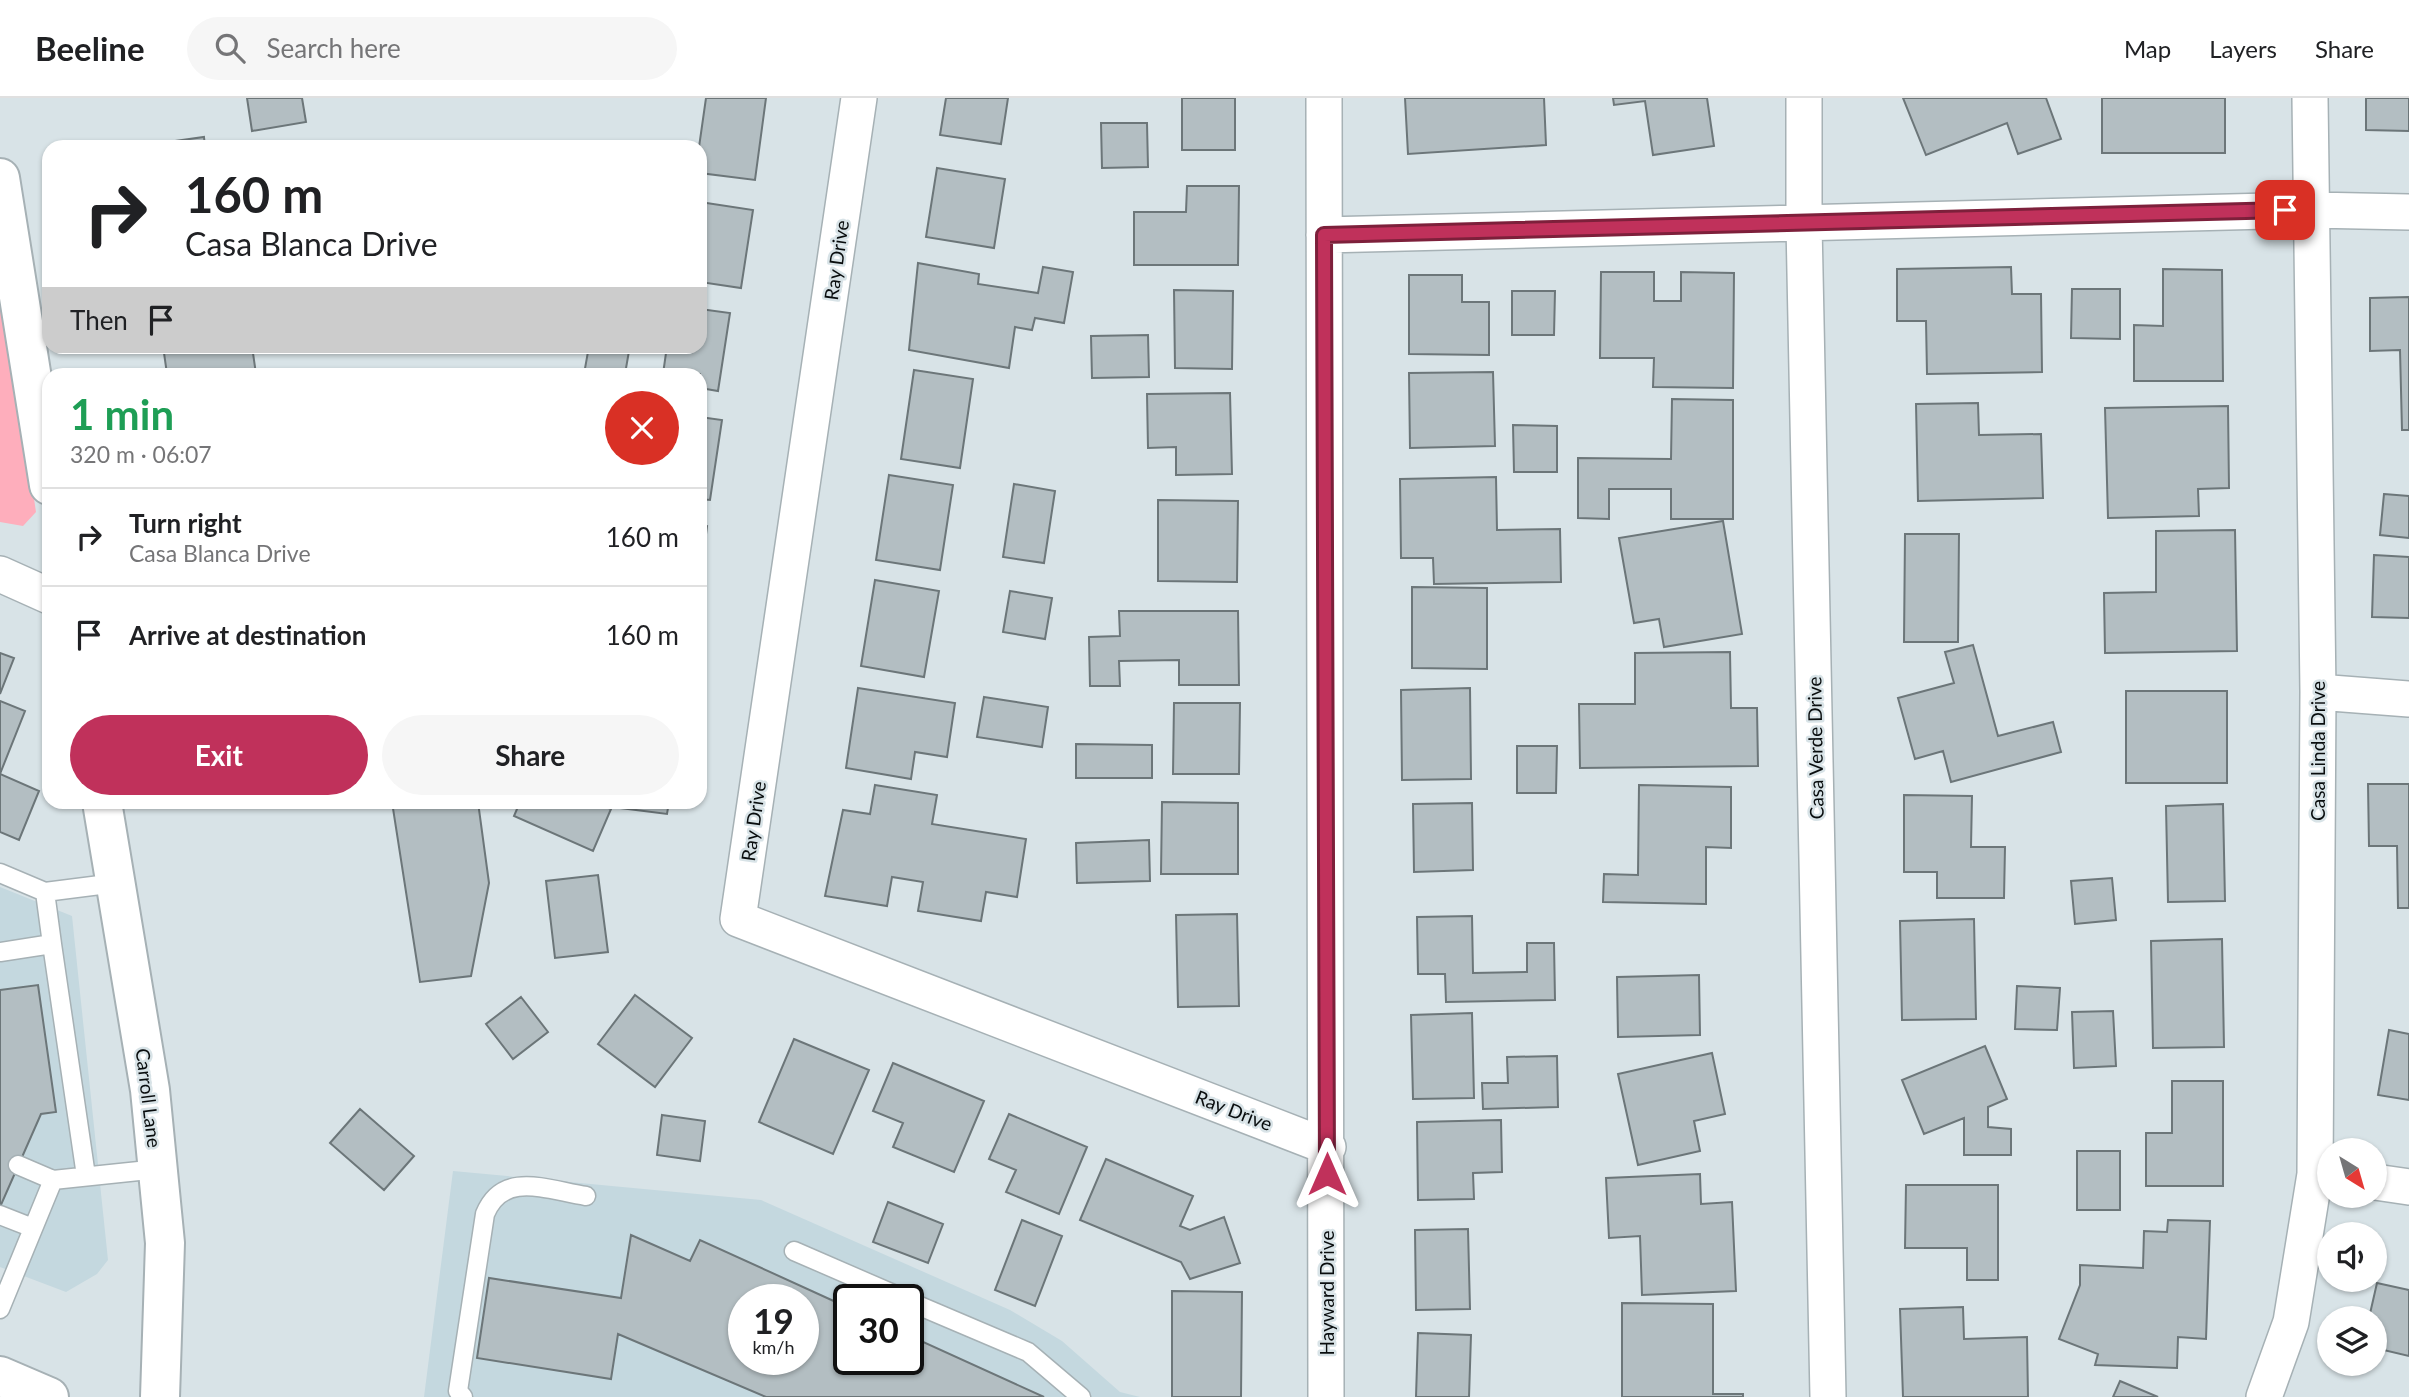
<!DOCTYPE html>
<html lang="en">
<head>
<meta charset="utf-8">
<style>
  body { margin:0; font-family:Lato,sans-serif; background:#f6f6f6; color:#202124; height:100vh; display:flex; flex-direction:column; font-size:26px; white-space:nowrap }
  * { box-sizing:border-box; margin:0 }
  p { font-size:23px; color:#757577 }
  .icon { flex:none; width:38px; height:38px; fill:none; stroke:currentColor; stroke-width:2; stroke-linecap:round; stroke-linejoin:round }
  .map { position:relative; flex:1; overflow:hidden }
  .panel { position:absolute; left:42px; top:270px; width:665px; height:441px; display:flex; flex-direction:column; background:#fff; border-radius:21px; box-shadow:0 2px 5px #0004 }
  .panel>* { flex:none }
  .banner { position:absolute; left:42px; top:42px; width:665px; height:214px; border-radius:21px; box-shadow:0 2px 5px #0004; background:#fff; color:#202124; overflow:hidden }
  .needle { width:46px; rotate:143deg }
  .controls { position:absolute; left:2317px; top:1040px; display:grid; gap:14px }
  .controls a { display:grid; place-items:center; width:70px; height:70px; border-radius:50%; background:#fff; box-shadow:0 2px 5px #0004; font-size:35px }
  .speed { position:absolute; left:728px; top:1186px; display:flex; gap:14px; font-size:35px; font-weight:700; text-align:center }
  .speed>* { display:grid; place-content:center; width:91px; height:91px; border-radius:50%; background:#fff; box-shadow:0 2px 5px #0004; line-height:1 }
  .speed small { font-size:18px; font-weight:400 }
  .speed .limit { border:4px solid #111; border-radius:10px; background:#fff; color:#111 }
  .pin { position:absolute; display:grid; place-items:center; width:60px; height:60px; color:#fff; margin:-30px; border-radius:14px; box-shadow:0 4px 10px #0006 }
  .me { position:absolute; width:77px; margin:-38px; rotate:0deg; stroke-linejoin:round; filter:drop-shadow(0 0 5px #0008) }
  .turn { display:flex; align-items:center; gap:24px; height:147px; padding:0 28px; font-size:32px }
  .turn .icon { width:91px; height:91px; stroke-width:2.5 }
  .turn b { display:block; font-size:49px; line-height:60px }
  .then { display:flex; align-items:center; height:66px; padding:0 28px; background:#0003; gap:14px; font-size:26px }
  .round { display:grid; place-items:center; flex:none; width:74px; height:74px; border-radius:37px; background:#f6f6f6 }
  .overview { display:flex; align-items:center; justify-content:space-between; height:119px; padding:0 28px }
  h1 { font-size:42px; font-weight:700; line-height:52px; color:#1e9e55 }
  .primary-button { display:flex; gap:14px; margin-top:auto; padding:14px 28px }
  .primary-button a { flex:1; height:80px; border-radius:42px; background:#c0315b; color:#fff; font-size:28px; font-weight:700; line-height:80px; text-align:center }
  .primary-button a+a { background:#f6f6f6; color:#202124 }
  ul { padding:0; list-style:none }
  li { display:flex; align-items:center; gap:21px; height:98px; padding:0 28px; border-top:2px solid #e0e0e0 }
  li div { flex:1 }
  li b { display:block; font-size:26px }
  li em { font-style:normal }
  header { display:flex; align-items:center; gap:42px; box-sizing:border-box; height:98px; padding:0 35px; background:#fff; border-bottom:2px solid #e0e0e0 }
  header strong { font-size:33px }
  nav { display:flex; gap:38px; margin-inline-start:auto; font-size:24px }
  .search { width:490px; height:63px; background:#f6f6f6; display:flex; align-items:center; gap:18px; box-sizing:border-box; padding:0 24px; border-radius:38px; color:#757577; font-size:26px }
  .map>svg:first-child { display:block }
</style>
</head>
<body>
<header>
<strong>Beeline</strong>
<div class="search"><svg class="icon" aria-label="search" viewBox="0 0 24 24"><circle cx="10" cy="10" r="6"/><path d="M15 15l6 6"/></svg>Search here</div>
<nav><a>Map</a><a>Layers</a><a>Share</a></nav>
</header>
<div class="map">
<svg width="2409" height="1299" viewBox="0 0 2409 1299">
  <rect width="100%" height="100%" fill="#d8e3e7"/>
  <path fill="#c4d8df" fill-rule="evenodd" d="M0,789L72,818L108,1162L97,1176L66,1194L0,1169Z
    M453,1073L761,1102L1010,1212L1062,1243L1120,1294L1140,1299H424ZM744,1202H803V1262H744ZM849,1202H908V1262H849Z"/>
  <path fill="#feaebc" d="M0,175L36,414L23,428L0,424Z"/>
  <path fill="#b3bec2" stroke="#6c7679" stroke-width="2" fill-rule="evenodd" d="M247,0H302L306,24L252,33Z
    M706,0H766L755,82L700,75L699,49Z
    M946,0H1008L1001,46L940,37Z
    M1182,0H1235V52H1182Z
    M1405,0H1544L1546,47L1408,56Z
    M1613,0H1707L1714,48L1653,57L1645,3L1614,7Z
    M1903,0H2046L2061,41L2018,56L2007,25L1926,57Z
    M2102,0H2225V55H2102Z
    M2366,0H2409V33L2366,32Z
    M1101,25H1147L1148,69L1102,70Z
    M204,39L205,49H141L140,48Z
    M937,70L1005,81L994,150L926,139Z
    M1187,88H1239L1238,167H1134V114H1186Z
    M700,104L753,112L741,190L700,184Z
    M918,165L979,176L978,186L1038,195L1043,169L1073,174L1064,225L1035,220L1032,232L1015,229L1009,270L909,252Z
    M2011,169L2012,196H2041L2042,274L1927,276L1926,223H1897V171Z
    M2163,171L2222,172L2223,283H2134V227L2163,228Z
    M1601,174H1654V203H1681V174L1734,175L1733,290L1653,289L1654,260H1600Z
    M1409,177H1462V204H1489V257L1409,256Z
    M2072,191H2120V241L2071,240Z
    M1174,192L1233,193L1232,271L1175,270Z
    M1512,193H1555L1554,237H1512Z
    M2409,199V332H2402L2400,252L2370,253V200Z
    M700,211L730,215L718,293L700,290V276H663L667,248H700Z
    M1148,237L1149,279L1092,280L1091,238Z
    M163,248H252L256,276H167Z
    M589,248L629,253L625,276H584Z
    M914,272L973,281L960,370L901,361Z
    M1493,274L1495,348L1410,350L1409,275Z
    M1230,295L1232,376L1176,377V349L1148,350L1147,296Z
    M1672,301L1733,302V421H1671V391H1609V421L1578,420V360L1671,361Z
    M1978,305L1979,337L2041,336L2043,400L1918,403L1916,306Z
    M2228,308L2229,390L2198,391L2199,418L2108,420L2105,310Z
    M700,319L722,322L710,402L700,401Z
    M1513,327L1557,328V374H1514Z
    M889,377L953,387L940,472L876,462Z
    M1496,379L1497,432L1560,431L1561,484L1434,486L1433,460H1401L1400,381Z
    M1014,386L1055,393L1044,465L1003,459Z
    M2384,396L2409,398V440L2380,437Z
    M1158,402L1238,403L1237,484L1158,483Z
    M1723,423L1742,536L1664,549L1659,521L1634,525L1619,440Z
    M700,427L707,428L700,486Z
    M2235,432L2237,553L2105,555L2104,495L2156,494V433Z
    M1905,436H1959L1958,544H1904Z
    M2374,457L2409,459V520L2372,519Z
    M875,482L939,493L924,579L861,568Z
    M1412,489L1487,490V571L1412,570Z
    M1010,493L1052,500L1045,541L1003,534Z
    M1119,513H1238L1239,587H1179V562L1119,563L1120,588H1090L1089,539L1120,538Z
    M1973,547L1998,638L2053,624L2061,654L1951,684L1943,653L1915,661L1898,600L1954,585L1945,554Z
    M1730,554L1731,610H1757L1758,668L1580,670L1579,606H1635V555Z
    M0,555L14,560L0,596Z
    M858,590L955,605L947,659L915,654L911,681L846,670Z
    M1470,590L1471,681L1402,682L1401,592Z
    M2126,593H2227V685H2126Z
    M984,599L1048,609L1042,649L977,639Z
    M0,603L25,613L0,676L39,693L19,742L0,734Z
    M1174,605H1240L1239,676H1173Z
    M1076,646L1152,647V680H1076Z
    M1517,648H1557L1556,695H1517Z
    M2368,686H2409V810H2398L2397,748H2369Z
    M875,687L937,697L932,726L1026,741L1017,799L986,794L981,823L918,813L923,784L892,779L887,808L825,798L843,712L870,716Z
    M1639,687L1731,689V750L1706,749V806L1603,804L1604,776L1638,777Z
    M1904,697L1972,698L1971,749H2005L2004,800H1937V774H1904Z
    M392,704H478L489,785L471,878L420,884Z
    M520,704H593L611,711L593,753L514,718Z
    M605,704H669L667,716L605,708Z
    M1162,704L1238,705V776H1161Z
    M1472,705L1473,772L1414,774L1413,706Z
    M2223,706L2225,803L2168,804L2166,708Z
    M1149,742L1150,783L1077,785L1076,745Z
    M598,777L608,854L555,860L546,783Z
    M2112,780L2116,822L2075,826L2071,783Z
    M1237,816L1239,908L1178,909L1176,817Z
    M1472,818L1473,875L1527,874V845H1554L1555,902L1446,904L1445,876H1418L1417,819Z
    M1974,821L1976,921L1902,922L1900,823Z
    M2222,841L2224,949L2153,950L2151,843Z
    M1699,877L1700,937L1618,939L1617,879Z
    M38,887L56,1014L41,1016L0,1109V892Z
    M2017,888L2060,890L2057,932L2015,931Z
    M635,897L692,940L655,989L598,946Z
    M521,899L548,934L513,961L486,926Z
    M2113,913L2116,968L2074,970L2072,914Z
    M1472,915L1474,1000L1413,1001L1411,917Z
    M2389,932L2409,936V1002L2378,997Z
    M794,941L869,972L833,1056L759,1024Z
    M1985,948L2007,1001L1988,1009V1029L2011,1031V1057H1964V1020L1924,1036L1902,982Z
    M1712,955L1725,1016L1694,1023L1700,1053L1638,1067L1618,976Z
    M1557,958L1558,1009L1483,1011L1482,985H1508L1507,959Z
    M893,965L984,1003L954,1074L893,1049L903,1025L873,1013Z
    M2172,983H2223V1088H2146V1035H2172Z
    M360,1011L414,1058L384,1092L330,1045Z
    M1009,1016L1087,1049L1059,1116L1006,1094L1016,1072L989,1061Z
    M662,1017L705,1023L700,1063L657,1057Z
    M1501,1022L1502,1074L1473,1075L1474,1101L1418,1102L1417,1024Z
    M2077,1053H2120V1112H2077Z
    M1106,1061L1193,1098L1180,1128L1190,1132L1224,1119L1240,1165L1190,1181L1181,1164L1080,1122Z
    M1700,1076L1701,1106L1732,1104L1736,1193L1642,1197L1640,1138L1609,1140L1606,1080Z
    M1906,1087H1998V1182H1967V1150H1905Z
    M888,1104L943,1126L928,1165L873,1144Z
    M1022,1122L1062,1138L1035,1208L995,1192Z
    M2168,1122L2210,1123L2206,1241L2178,1239L2177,1270L2095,1267L2098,1256L2059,1241L2080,1187V1167L2143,1170L2144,1133L2167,1134Z
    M1468,1131L1470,1211L1416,1212L1415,1132Z
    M631,1137L690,1163L700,1142L849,1210V1262H908V1237L1044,1299H766L618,1236L611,1281L477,1260L489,1180L621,1200ZM744,1202H803V1262H744Z
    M2377,1185L2409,1192V1258L2375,1250V1220H2369Z
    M1172,1193L1242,1194L1241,1299H1172Z
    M1622,1205L1713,1206V1296H1743V1299H1622Z
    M1963,1209L1964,1241L2027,1239L2028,1299H1903L1900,1211Z
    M1418,1235L1471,1237L1469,1299H1416Z
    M2120,1283L2158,1299H2113Z"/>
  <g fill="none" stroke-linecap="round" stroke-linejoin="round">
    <defs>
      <path id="lane" d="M0,775L45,794L116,785
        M52,846L86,1078
        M0,854L52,846L45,794
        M18,1067L53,1082
        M0,1117L33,1130
        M794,1153L907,1202
        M908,1203L1028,1254L1081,1299
        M0,1211L53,1082L158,1071
        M463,1299L458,1293L485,1116C503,1072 547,1092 586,1098"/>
      <path id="street" d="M859,0L738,821L1328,1049
        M1324,0L1326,1299
        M1804,0V126L1828,1299
        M1324,137L2312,112L2409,114
        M0,476L49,498
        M2318,594L2409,601
        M2375,1084L2409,1089
        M2264,1299L2291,1224L2315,1076L2318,594L2310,0"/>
      <path id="secondary" d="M0,80L49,387
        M102,704L150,992L165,1145L160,1299"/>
      <path id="primary" d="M0,1278L49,1299"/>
    </defs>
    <use href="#lane" stroke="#a6b1b5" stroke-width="21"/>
    <use href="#street" stroke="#a6b1b5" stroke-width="38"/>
    <use href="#secondary" stroke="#a6b1b5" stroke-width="42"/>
    <use href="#primary" stroke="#a6b1b5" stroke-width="42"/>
    <use href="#lane" stroke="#fff" stroke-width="18"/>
    <use href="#street" stroke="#fff" stroke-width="35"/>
    <use href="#secondary" stroke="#fff" stroke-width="38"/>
    <use href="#primary" stroke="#fff" stroke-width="38"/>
  </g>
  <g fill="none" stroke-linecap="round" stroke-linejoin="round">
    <defs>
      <path id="route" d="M1327,1076L1324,137L2285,112"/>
    </defs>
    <use href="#route" stroke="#7d203b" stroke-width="18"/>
    <use href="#route" stroke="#c0315b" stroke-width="12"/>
  </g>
  <g text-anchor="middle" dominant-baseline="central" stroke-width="5" stroke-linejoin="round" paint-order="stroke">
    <g font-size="19" fill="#090d0e" stroke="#d8e3e7">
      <text transform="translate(836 162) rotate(-82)">Ray Drive</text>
      <text transform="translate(1815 650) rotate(-91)">Casa Verde Drive</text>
      <text transform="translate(2317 653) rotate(-90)">Casa Linda Drive</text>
      <text transform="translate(753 723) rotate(-82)">Ray Drive</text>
      <text transform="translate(149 1000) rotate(83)">Carroll Lane</text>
      <text transform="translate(1234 1012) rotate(21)">Ray Drive</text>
      <text transform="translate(1326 1195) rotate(-90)">Hayward Drive</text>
    </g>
  </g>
</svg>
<div class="controls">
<a><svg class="needle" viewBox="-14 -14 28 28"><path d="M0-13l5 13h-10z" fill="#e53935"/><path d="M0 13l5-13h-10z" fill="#757577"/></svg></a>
<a><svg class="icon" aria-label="sound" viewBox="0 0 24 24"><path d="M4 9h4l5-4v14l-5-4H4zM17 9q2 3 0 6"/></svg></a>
<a><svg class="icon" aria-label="layers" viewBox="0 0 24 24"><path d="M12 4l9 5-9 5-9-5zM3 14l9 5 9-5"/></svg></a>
</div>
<div class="speed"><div>19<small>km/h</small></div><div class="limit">30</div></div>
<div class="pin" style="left:2285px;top:112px;background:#d93025"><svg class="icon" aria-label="arrive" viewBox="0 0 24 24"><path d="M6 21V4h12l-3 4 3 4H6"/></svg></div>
<svg class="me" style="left:1327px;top:1076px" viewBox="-20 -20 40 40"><path d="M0-17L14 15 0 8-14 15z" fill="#c0315b" stroke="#fff" stroke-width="4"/></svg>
<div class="banner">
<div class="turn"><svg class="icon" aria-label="right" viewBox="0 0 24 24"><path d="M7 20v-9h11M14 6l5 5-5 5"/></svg><div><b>160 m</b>Casa Blanca Drive</div></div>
<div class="then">Then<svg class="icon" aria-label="arrive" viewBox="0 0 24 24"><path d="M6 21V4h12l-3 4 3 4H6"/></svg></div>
</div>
<section class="panel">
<div class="overview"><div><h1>1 min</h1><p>320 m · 06:07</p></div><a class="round" style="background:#d93025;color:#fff"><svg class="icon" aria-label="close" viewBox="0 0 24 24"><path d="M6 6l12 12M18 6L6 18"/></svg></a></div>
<ul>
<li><svg class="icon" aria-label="right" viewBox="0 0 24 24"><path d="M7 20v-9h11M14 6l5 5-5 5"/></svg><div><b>Turn right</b><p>Casa Blanca Drive</p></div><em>160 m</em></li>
<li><svg class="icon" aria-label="arrive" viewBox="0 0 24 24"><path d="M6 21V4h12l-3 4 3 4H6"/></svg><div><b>Arrive at destination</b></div><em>160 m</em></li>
</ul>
<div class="primary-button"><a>Exit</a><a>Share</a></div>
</section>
</div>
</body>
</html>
